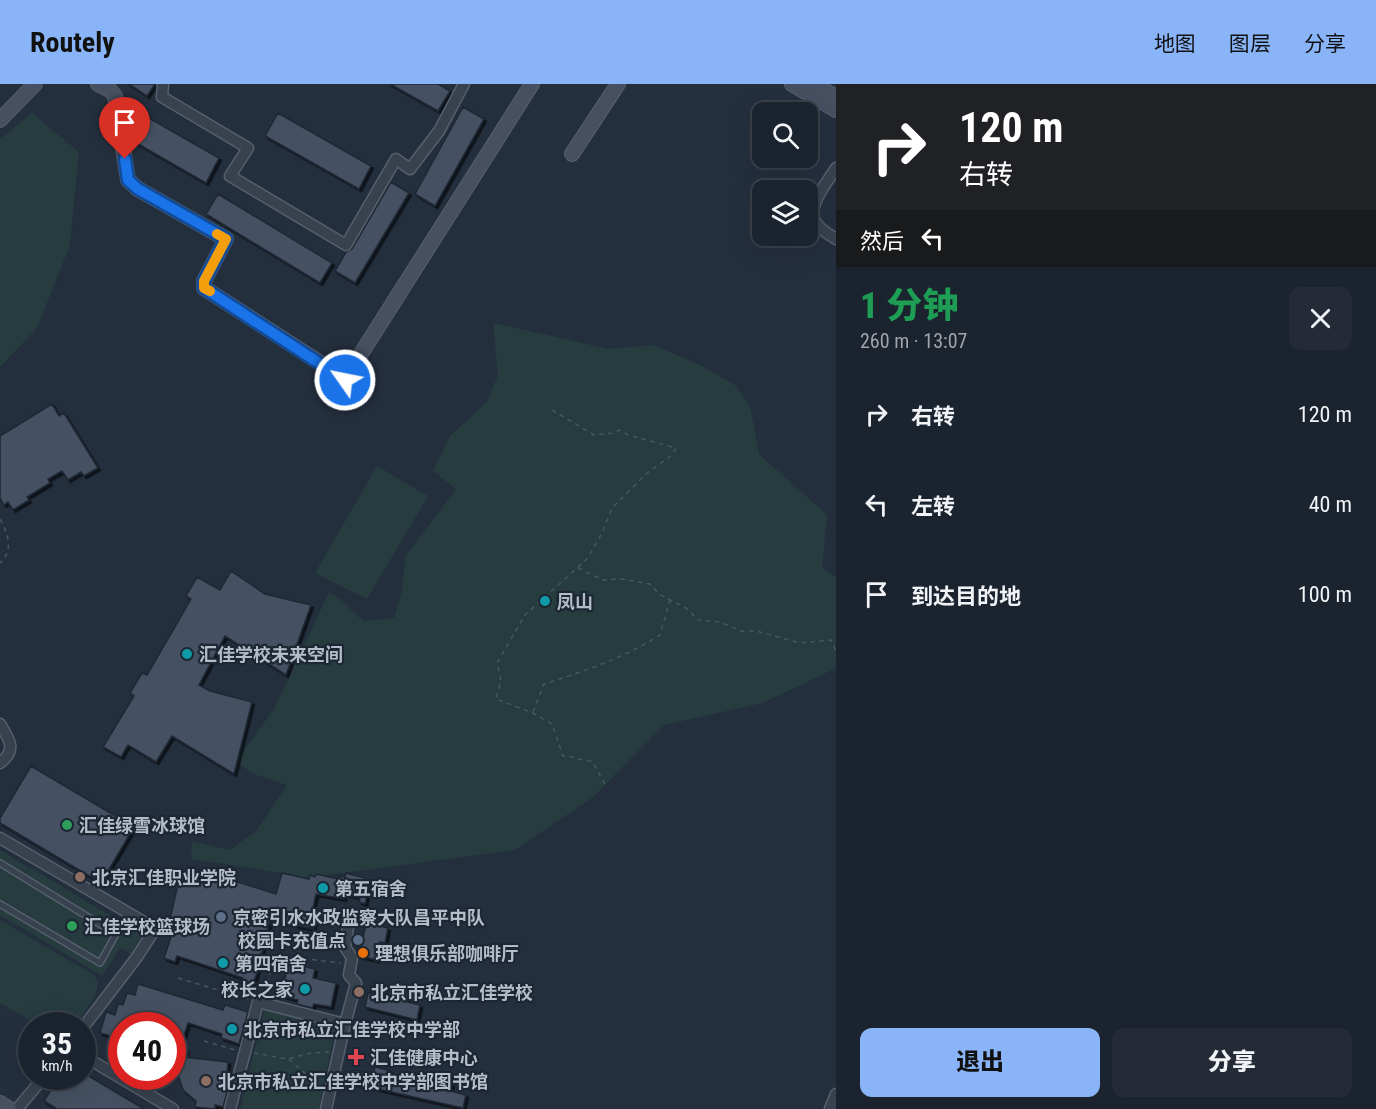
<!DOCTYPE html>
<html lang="zh">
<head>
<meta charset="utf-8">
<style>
  body { margin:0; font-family:"Roboto Condensed","Noto Sans SC",sans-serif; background:#242b36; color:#f1f3f6; height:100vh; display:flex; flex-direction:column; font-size:22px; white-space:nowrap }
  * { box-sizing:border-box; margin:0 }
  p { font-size:20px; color:#a0a4aa }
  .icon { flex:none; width:33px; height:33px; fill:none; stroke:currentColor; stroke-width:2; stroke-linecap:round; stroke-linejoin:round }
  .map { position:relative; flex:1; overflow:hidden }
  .drawer { display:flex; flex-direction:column; background:#1b232e; width:540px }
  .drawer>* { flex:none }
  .guide { background:#202124; color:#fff; overflow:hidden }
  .buttons { position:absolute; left:752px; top:18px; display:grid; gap:12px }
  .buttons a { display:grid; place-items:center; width:66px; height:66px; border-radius:12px; background:#1b232e; box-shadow:0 6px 24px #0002,0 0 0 2px #39404a; font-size:30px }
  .speed { position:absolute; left:18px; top:928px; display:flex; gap:12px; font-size:30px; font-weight:700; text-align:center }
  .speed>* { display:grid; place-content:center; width:78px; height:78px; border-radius:50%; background:#1b232e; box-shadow:0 6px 24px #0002,0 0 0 2px #39404a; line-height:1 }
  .speed small { font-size:15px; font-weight:400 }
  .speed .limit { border:9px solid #d22; background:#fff; color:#111 }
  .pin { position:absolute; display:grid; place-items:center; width:51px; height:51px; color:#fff; margin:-62px -26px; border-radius:50% 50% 50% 0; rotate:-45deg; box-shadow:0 0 6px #0007 }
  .pin .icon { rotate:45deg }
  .me { position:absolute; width:66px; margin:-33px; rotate:303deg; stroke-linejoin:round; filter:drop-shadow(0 0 4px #0008) }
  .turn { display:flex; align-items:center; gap:21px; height:126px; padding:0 24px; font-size:27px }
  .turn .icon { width:78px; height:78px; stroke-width:2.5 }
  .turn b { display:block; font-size:42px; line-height:51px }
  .then { display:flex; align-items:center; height:57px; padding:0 24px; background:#0003; gap:12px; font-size:22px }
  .round { display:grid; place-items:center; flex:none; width:63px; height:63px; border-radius:12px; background:#242b36 }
  .headline { display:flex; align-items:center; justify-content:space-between; height:102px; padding:0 24px }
  h1 { font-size:36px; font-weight:800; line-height:45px; color:#1e9e55 }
  .action { display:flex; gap:12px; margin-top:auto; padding:12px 24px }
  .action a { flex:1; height:69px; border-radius:12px; background:#8ab4f8; color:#111; font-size:24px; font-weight:800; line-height:69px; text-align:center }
  .action a+a { background:#242b36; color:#f1f3f6 }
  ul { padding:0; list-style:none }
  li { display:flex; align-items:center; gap:18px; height:90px; padding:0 24px }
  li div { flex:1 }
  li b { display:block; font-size:22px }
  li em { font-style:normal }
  header { display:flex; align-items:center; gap:36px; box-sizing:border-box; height:84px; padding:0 30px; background:#8ab4f8; color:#111 }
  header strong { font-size:28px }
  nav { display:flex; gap:33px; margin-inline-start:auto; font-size:21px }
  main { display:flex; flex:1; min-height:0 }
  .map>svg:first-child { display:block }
</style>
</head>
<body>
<header>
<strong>Routely</strong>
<nav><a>地图</a><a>图层</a><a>分享</a></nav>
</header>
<main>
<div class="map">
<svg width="836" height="1025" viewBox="0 0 836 1025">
  <defs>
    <filter id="shadow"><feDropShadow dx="2.5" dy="2.5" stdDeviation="0" flood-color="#0009"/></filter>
  </defs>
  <rect width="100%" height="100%" fill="#242f3e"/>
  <path fill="#263c3f" d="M32,29L79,68L70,161L37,244L0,283V55Z
    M493,239L609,265L653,261L700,281L735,301L750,322L759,370L827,431L822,484L836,494V584L763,619L664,641L592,714L515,766L298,795L282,789L191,775L192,757L230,766L257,746L287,701L253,690L236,677L274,625L329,508L338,513L363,537L394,534L401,511L406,471L456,405L433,387L450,352L487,318L498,291Z
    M377,382L428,412L367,515L315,489Z
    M0,766L28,783L13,808L29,783L144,852L132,871L120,864L102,892L0,831Z
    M0,836L94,891L98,899L95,912L75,942H40L0,919Z
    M265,924L336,941L319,1025H240Z"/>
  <path fill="#455162" stroke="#1f2835" stroke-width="1.5" filter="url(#shadow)" d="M129,0H155L147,12Z
    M390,0H438L450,7L438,27Z
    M463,23L484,35L435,122L415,110Z
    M278,29L371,82L359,105L265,52Z
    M142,30L219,74L206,99L131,56L130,52Z
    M391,98L409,109L355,199L335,187L346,168L352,165Z
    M218,110L332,179L320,199L206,130Z
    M52,320L59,332L64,329L98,384L84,392L81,388L68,396L62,387L48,395L50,399L27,413L29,416L13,426L8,418L4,421L0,414V352Z
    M231,487L265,510L311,521L286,591L225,552L199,601L210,607L252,618L234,690L172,652L156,678L128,661L121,673L103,663L134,612L130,609L142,589L147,591L191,515L186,512L197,493L220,506Z
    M31,682L134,743L101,799L0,739V734Z
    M190,783L276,810L282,789L309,795L310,791L315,793L316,790L339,795L340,792L345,793L346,789L365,794L364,798L370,799L365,820L359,818L360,814L345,810L344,815L316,810L313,824L318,825L313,845L270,836L262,869L245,878L259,883L252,903L241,899L243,894L177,872L175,878L164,874L172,850L167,849L179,795Z
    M366,839L388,844L385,859L380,858L377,876L359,872L358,869L359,864L361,865Z
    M288,879L315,885L313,894L336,899L331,923L314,920L312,924L297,920L298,916L275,910L277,898L284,900Z
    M138,900L223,926L225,921L248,928L239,960L221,954L222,950L188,939L180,964L186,966L184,973L228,978L227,992L231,993L223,1023L215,1021V1025L195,1023L196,1017L183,1006L177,988L172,987V942H122V955L100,949L106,928L115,931L118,920L123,921L127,909L135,911Z
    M390,905L409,910L407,918L420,921L417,936L365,923L368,909L387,914Z
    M375,983L391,987L390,993L431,1003L433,996L452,1000L450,1007L466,1011L463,1024L351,999L354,986L373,990Z
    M82,988L144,1025H57L44,1017L59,993H82Z"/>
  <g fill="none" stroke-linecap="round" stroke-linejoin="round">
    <defs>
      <path id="lane" d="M0,779L116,850L100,879L0,820"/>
      <path id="street" d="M163,0L162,13L248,64L230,92L346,161L396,75L410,85L439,47L464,0
        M836,84C828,98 804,124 817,140C822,147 830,151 836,155
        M0,640C10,656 17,666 0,679
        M0,754L156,845
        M345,940L356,899L349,891L352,874L345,863L350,830
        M82,945L137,873L159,839
        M82,971L173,1025
        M17,1025L44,993
        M230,1025L258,918L345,940L326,1025
        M830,1025L836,1010"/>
      <path id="secondary" d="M98,0L110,6L115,12L128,96L138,105L226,155L204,197V204L345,295L532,0
        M792,0L836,26
        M813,0L836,13
        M0,36L35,0
        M572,70L618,0
        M0,1019L9,1025"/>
    </defs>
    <use href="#lane" stroke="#565f6c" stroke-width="8"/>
    <use href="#street" stroke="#565f6c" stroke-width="13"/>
    <use href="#secondary" stroke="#565f6c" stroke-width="16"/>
    <path stroke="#44595c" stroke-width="1.5" stroke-dasharray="4.5 4.5" stroke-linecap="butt" d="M552,326L594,351L612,349L620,346L628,351L676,364L672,371L646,390L612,424L602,449L587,475L525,531L497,579L501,597L496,615L533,629L552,640L563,672C574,672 581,677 592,677L607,704
      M0,435C8,450 14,466 0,479
      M578,484L603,496L622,495L650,500L659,510L686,524L698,536L720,538L741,547H756L800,559L831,556L836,567
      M533,628L544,600C585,587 624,574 660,551L670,516
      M178,894L248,915
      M265,908L272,881L282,872L341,879
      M204,957L235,966
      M254,969L288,975L310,969L329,968
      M289,975L321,1004"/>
    <use href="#lane" stroke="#38414e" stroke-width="5"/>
    <use href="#street" stroke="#38414e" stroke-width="10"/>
    <use href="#secondary" stroke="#465061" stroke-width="14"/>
  </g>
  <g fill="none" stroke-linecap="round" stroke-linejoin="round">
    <defs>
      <path id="route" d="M125,75L128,96L138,105L226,155L204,197V204L345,296"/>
    </defs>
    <use href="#route" stroke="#114b97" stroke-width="15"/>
    <use href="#route" stroke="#1a73e8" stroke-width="10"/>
    <path stroke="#f59e0b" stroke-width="10" d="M210,207L204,204V197L226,155L217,150"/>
  </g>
  <g fill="#0f9aa8" stroke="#1d2633" stroke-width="2">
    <circle cx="545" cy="517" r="6"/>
    <circle cx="187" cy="570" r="6"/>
    <circle cx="323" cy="804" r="6"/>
    <circle cx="223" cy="879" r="6"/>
    <circle cx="305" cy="905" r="6"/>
    <circle cx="232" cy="945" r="6"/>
  </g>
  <g fill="#2e9e5b" stroke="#1d2633" stroke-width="2">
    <circle cx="67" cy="741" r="6"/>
    <circle cx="72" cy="842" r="6"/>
  </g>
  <g fill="#8d6e63" stroke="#1d2633" stroke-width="2">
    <circle cx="80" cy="793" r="6"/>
    <circle cx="359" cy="908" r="6"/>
    <circle cx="206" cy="997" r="6"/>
  </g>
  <g fill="#5c6f8a" stroke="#1d2633" stroke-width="2">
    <circle cx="221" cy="833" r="6"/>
    <circle cx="358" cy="856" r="6"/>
  </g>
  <circle fill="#e8710a" stroke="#1d2633" stroke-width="2" cx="363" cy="869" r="6"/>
  <path fill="#e0444e" stroke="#1d2633" stroke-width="2" d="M353 964h6v6h6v6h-6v6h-6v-6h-6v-6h6z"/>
  <g text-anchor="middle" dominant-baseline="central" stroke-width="4.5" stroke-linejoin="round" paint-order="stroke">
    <g font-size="18" font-weight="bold" fill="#b4bcc9" stroke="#1d2633" text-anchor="start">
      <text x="557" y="517">凤山</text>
      <text x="199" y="570">汇佳学校未来空间</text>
      <text x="79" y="741">汇佳绿雪冰球馆</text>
      <text x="92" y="793">北京汇佳职业学院</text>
      <text x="335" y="804">第五宿舍</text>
      <text x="233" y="833">京密引水水政监察大队昌平中队</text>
      <text x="84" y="842">汇佳学校篮球场</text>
      <text x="346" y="856" text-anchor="end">校园卡充值点</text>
      <text x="375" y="869">理想俱乐部咖啡厅</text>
      <text x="235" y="879">第四宿舍</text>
      <text x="293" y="905" text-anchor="end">校长之家</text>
      <text x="371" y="908">北京市私立汇佳学校</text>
      <text x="244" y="945">北京市私立汇佳学校中学部</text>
      <text x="370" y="973">汇佳健康中心</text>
      <text x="218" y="997">北京市私立汇佳学校中学部图书馆</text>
    </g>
  </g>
</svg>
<div class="buttons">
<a><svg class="icon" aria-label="search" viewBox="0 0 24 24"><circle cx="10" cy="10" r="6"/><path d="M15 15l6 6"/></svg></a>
<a><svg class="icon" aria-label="layers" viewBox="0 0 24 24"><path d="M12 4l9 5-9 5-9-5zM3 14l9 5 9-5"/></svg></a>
</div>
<div class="speed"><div>35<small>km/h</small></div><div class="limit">40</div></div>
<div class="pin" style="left:125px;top:75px;background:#d93025"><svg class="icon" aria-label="arrive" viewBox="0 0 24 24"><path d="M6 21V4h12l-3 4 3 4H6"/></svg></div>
<svg class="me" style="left:345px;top:296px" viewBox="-20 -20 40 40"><circle r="17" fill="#1a73e8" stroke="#fff" stroke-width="3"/><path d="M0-11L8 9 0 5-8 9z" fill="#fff"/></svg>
</div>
<section class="drawer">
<div class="guide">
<div class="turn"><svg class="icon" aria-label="right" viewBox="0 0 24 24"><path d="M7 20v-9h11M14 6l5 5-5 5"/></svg><div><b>120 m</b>右转</div></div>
<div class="then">然后<svg class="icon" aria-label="left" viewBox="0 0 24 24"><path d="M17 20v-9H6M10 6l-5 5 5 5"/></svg></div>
</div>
<div class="headline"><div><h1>1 分钟</h1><p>260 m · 13:07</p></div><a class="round"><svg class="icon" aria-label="close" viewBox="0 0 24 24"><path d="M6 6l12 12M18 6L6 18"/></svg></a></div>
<ul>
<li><svg class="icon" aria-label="right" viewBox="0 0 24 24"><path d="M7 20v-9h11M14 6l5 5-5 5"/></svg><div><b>右转</b></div><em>120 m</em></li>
<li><svg class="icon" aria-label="left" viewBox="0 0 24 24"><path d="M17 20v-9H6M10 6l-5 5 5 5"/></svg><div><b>左转</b></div><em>40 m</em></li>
<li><svg class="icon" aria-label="arrive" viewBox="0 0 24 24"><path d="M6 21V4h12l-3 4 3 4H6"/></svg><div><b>到达目的地</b></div><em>100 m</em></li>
</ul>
<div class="action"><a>退出</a><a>分享</a></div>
</section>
</main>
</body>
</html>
